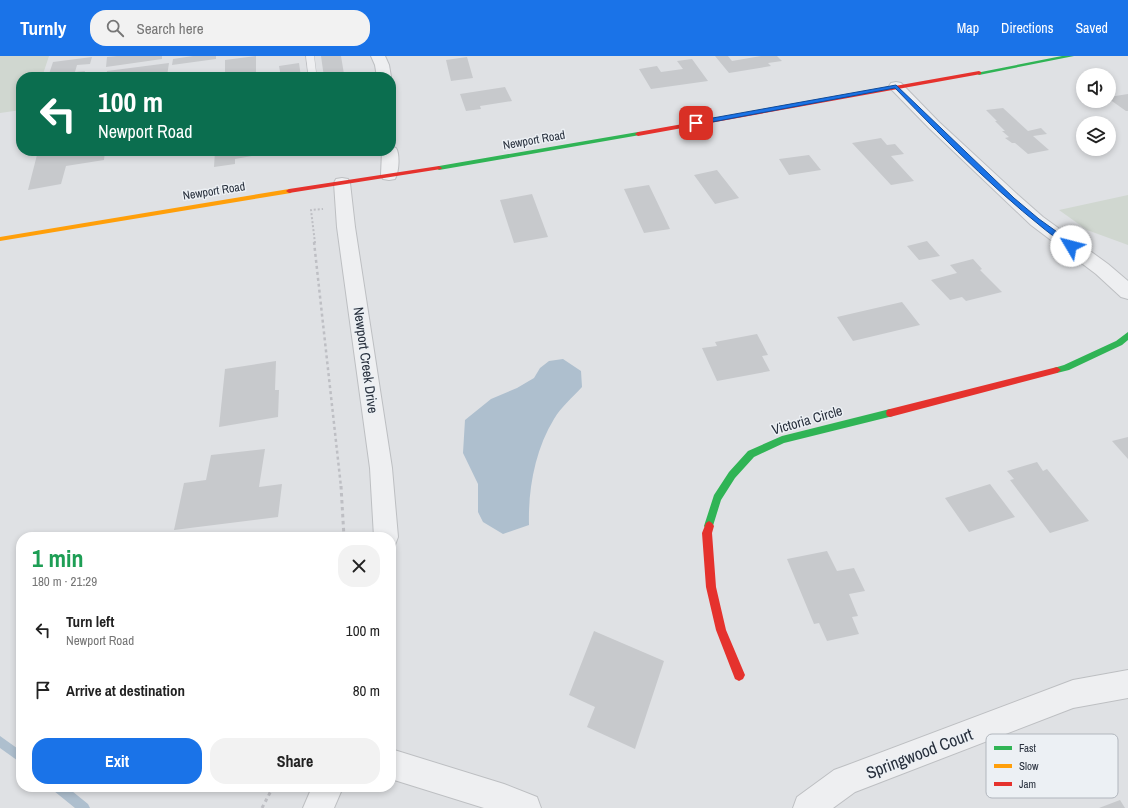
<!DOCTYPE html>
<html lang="en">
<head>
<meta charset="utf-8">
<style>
  body { margin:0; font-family:"Archivo Narrow",sans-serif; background:#f2f2f2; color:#222; height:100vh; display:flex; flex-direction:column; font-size:15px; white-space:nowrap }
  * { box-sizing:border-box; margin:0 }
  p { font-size:13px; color:#767676 }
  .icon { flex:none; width:22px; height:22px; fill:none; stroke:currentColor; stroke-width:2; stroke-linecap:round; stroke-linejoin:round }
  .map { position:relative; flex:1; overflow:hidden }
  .sheet { position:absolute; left:16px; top:476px; width:380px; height:260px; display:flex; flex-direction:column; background:#fff; border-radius:16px; box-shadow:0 2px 6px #0003 }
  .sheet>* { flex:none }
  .top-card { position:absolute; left:16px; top:16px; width:380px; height:84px; border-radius:16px; box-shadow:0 2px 6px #0003; background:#0b6e4f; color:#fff; overflow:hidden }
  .buttons { position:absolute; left:1076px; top:12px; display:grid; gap:8px }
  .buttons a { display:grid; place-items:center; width:40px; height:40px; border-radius:50%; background:#fff; box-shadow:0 2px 6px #0003; font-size:20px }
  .pin { position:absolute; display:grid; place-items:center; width:34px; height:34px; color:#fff; margin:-17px; border-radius:8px; box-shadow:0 2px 6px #0006 }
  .me { position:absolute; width:44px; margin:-22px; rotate:307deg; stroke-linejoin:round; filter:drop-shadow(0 0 3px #0008) }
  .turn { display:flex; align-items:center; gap:14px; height:84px; padding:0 16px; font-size:18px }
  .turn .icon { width:52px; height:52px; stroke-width:2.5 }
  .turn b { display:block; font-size:28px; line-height:34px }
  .round { display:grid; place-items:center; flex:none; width:42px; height:42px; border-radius:16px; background:#f2f2f2 }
  .overview { display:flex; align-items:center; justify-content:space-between; height:68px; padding:0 16px }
  h1 { font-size:24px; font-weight:700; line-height:30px; color:#1e9e55 }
  .action { display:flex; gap:8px; margin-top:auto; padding:8px 16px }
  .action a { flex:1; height:46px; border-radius:16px; background:#1a73e8; color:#fff; font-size:16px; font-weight:700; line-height:46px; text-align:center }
  .action a+a { background:#f2f2f2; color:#222 }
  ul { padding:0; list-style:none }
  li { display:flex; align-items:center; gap:12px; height:60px; padding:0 16px }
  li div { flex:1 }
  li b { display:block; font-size:15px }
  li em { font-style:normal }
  header { display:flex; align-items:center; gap:24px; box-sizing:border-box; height:56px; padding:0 20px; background:#1a73e8; color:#fff }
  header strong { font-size:19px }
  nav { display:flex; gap:22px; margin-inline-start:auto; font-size:14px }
  .search { width:280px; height:36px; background:#f2f2f2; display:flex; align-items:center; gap:10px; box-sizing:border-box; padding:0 14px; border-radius:16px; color:#767676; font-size:15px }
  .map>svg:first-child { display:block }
</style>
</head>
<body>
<header>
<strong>Turnly</strong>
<div class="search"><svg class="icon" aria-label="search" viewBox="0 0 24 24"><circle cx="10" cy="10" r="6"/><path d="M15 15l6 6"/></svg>Search here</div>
<nav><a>Map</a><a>Directions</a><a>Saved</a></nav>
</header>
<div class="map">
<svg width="1128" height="752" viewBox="0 0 1128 752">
  <rect width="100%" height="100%" fill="#dfe1e4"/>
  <path fill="#d0d7d0" d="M0,0H49L42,21H21V54L0,57Z
    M1128,139V189L1087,174L1059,154Z"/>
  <path fill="#aebfce" d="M563,303L581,315L582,331C573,341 561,351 554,363C535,394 528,433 529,469L503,478L483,466L478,456V428L463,397L465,364L491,343L517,332L534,322L540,312L549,305Z"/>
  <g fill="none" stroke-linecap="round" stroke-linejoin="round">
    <path fill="#aebfce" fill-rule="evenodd" d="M0,680L21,695V707L0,692Z
      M53,731H67L88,748L90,752H75L54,735Z"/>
  </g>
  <path fill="#c7c9cc" d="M117,0H162V3L106,11L107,1Z
    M193,0H216V3L172,9L173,3Z
    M256,0V21H225V4Z
    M321,0H341L344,18L324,21Z
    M715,0H728L732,5L761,0H777L782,5L768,7L771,10L729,17Z
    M92,1L90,8L77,9L75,16L85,15L83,21H48L53,6Z
    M467,1L473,22L451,25L446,4Z
    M692,3L708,25L651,33L639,13L657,10L661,16L683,13L677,5Z
    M169,7L167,20L106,21L107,15Z
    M299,7L301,21H281L279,10Z
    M505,31L512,45L480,50L481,53L466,55L460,38Z
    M1128,38V55H1126L1109,43V41Z
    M1003,52L1028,75L1041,72L1047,78L1033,80L1049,94L1028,98L1015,87H1012L1005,82L1009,81L1002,75H1005L995,65H997L986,54Z
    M881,82L887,89L895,88L904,98L891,100L914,125L891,129L852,87Z
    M38,95H55L54,97L68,95H105L104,104L66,110L61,128L28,134Z
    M215,95H257V99L235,103V108L214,111Z
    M809,99L821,114L789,119L779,103Z
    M717,114L739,142L715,148L694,119Z
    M649,129L670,173L644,177L624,133Z
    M532,138L548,181L514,187L500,144Z
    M927,185L940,200L919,204L907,190Z
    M973,203L982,213L980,214L1002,236L966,245L962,241L950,244L931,224L957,217L950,209Z
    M902,246L920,269L853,285L837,261Z
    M757,278L768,299L762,300L770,315L717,325L702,292L717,290L715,286Z
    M276,305L275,334H279L278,361L219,371L225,313Z
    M1128,381V403L1112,385Z
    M265,393L259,431L282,428L278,461L174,474L184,427L206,424L211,399Z
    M1037,406L1043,415L1047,413L1089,465L1050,477L1010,424L1014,423L1007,415Z
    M990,428L1015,461L969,476L945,442Z
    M827,495L837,515L854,512L865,535L849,538L858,560L852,561L859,578L827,585L819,567L814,568L787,503Z
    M594,575L664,605L635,693L587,671L595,651L569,639Z
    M1120,744L1125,752H1099Z"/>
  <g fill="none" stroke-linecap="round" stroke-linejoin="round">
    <defs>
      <path id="lane" d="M306,0H314L316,16L315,18H312L308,16Z"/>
      <path id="street" d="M371,0H385L389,9L391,21H377L375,9Z
        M896,26L901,27L939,66L1018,139L1043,161L1108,208L1128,225V243L1121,241L1096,218L1031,169L929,72L891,33L889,30L891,27Z
        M391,91L396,92C400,98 399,116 395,123L389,124L383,123L381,119L382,95H391Z
        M342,122L348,123L350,127L355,171L392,412L398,481L395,489L391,490V481H374L370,412L337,171L334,127L336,123Z
        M1128,614V642L1073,652L855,736L833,752H793L797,741L834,714L845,710L1073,624Z
        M391,693L504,728L537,741L541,752H484L391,723Z
        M312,731H343L334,752H303Z"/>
    </defs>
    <use href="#lane" stroke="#bdbfc2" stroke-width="1"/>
    <use href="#street" stroke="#bdbfc2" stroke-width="2"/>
    <path stroke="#bebfc4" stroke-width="2" stroke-dasharray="2 2" stroke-linecap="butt" d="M315,187L311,154L323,153"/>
    <path stroke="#bebfc4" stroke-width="2.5" stroke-dasharray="3 3" stroke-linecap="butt" d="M314,186L341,431"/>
    <path stroke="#bebfc4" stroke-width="3" stroke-dasharray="3.5 3.5" stroke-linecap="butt" d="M341,430L344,481
      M262,752L273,731"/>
    <use href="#lane" fill="#eeeff1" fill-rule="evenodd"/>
    <use href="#street" fill="#eeeff1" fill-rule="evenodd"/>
    <path fill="#30b455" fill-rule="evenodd" d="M1062,0H1074L979,19L976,17Z
      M638,76L640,77V79L439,114L436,112L439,110Z
      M1128,276V284L1122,289L1069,314L1057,317L1053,314L1054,312L1064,309L1116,285Z
      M890,353L893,354L894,357L893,360L784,387L754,401L735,422L721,444L712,473L709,475L706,473L704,470L714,439L729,416L748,395L782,380Z"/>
    <path fill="#ff9f0a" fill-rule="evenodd" d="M289,133L292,135L291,137L0,185V181Z"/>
    <path fill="#e5322d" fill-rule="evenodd" d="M979,15L981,16V18L638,80L635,78L638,76Z
      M439,110L442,112L441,113L289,137L286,135L289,133Z
      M1057,311L1061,314L1057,317L890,361L887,360L886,357L887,354L890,353Z
      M709,465L712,467L714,470L712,477L716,531L726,574L745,619L743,623L739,625L735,623L716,574L706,531L702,477L706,467Z"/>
  </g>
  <path fill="#1a73e8" stroke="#114b97" d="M896,29L1014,142L1039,163L1074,188V192H1069C1005,145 950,89 895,32L696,69L692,67L696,65Z"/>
  <g text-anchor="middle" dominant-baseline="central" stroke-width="3" stroke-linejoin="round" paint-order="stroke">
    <g font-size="12" fill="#272f3c" stroke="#ecf0f4">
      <text transform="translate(534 84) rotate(-10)">Newport Road</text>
      <text transform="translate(214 135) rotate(-9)">Newport Road</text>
    </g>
    <g font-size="14" fill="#272f3c" stroke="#ecf0f4">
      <text transform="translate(366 304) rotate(82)">Newport Creek Drive</text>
      <text transform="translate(807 364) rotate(-16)">Victoria Circle</text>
    </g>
    <g font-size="17" fill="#272f3c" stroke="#ecf0f4">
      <text transform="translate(919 697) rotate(-21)">Springwood Court</text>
    </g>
  </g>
  <rect x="986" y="678" width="132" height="64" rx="6" fill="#ecf0f4" stroke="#b1b6bd" stroke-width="1"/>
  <rect x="994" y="690" width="18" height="4" fill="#30b455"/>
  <rect x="994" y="708" width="18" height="4" fill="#ff9f0a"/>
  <rect x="994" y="726" width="18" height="4" fill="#e5322d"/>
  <g font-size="11" fill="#272f3c">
    <text x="1019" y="696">Fast</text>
    <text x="1019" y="714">Slow</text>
    <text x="1019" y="732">Jam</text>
  </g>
</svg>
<div class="buttons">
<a><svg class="icon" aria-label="sound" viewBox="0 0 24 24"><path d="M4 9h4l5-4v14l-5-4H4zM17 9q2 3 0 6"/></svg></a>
<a><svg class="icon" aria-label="layers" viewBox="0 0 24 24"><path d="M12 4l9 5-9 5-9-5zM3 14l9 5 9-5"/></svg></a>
</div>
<div class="pin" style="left:696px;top:67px;background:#d93025"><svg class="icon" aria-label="arrive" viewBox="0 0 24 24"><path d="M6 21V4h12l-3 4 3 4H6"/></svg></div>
<svg class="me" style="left:1071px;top:190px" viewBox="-20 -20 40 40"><circle r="19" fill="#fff"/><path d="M0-13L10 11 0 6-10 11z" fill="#1a73e8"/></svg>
<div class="top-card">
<div class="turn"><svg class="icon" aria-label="left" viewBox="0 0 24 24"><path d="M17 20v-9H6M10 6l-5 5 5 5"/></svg><div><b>100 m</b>Newport Road</div></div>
</div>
<section class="sheet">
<div class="overview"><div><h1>1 min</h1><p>180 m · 21:29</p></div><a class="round"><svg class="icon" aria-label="close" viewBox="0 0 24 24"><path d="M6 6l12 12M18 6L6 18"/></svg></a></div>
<ul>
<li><svg class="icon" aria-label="left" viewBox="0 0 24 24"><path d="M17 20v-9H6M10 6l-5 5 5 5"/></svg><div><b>Turn left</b><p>Newport Road</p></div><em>100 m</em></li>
<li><svg class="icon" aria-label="arrive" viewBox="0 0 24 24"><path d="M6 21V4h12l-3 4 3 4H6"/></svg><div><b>Arrive at destination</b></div><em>80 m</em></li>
</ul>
<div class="action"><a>Exit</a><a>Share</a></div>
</section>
</div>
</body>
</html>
